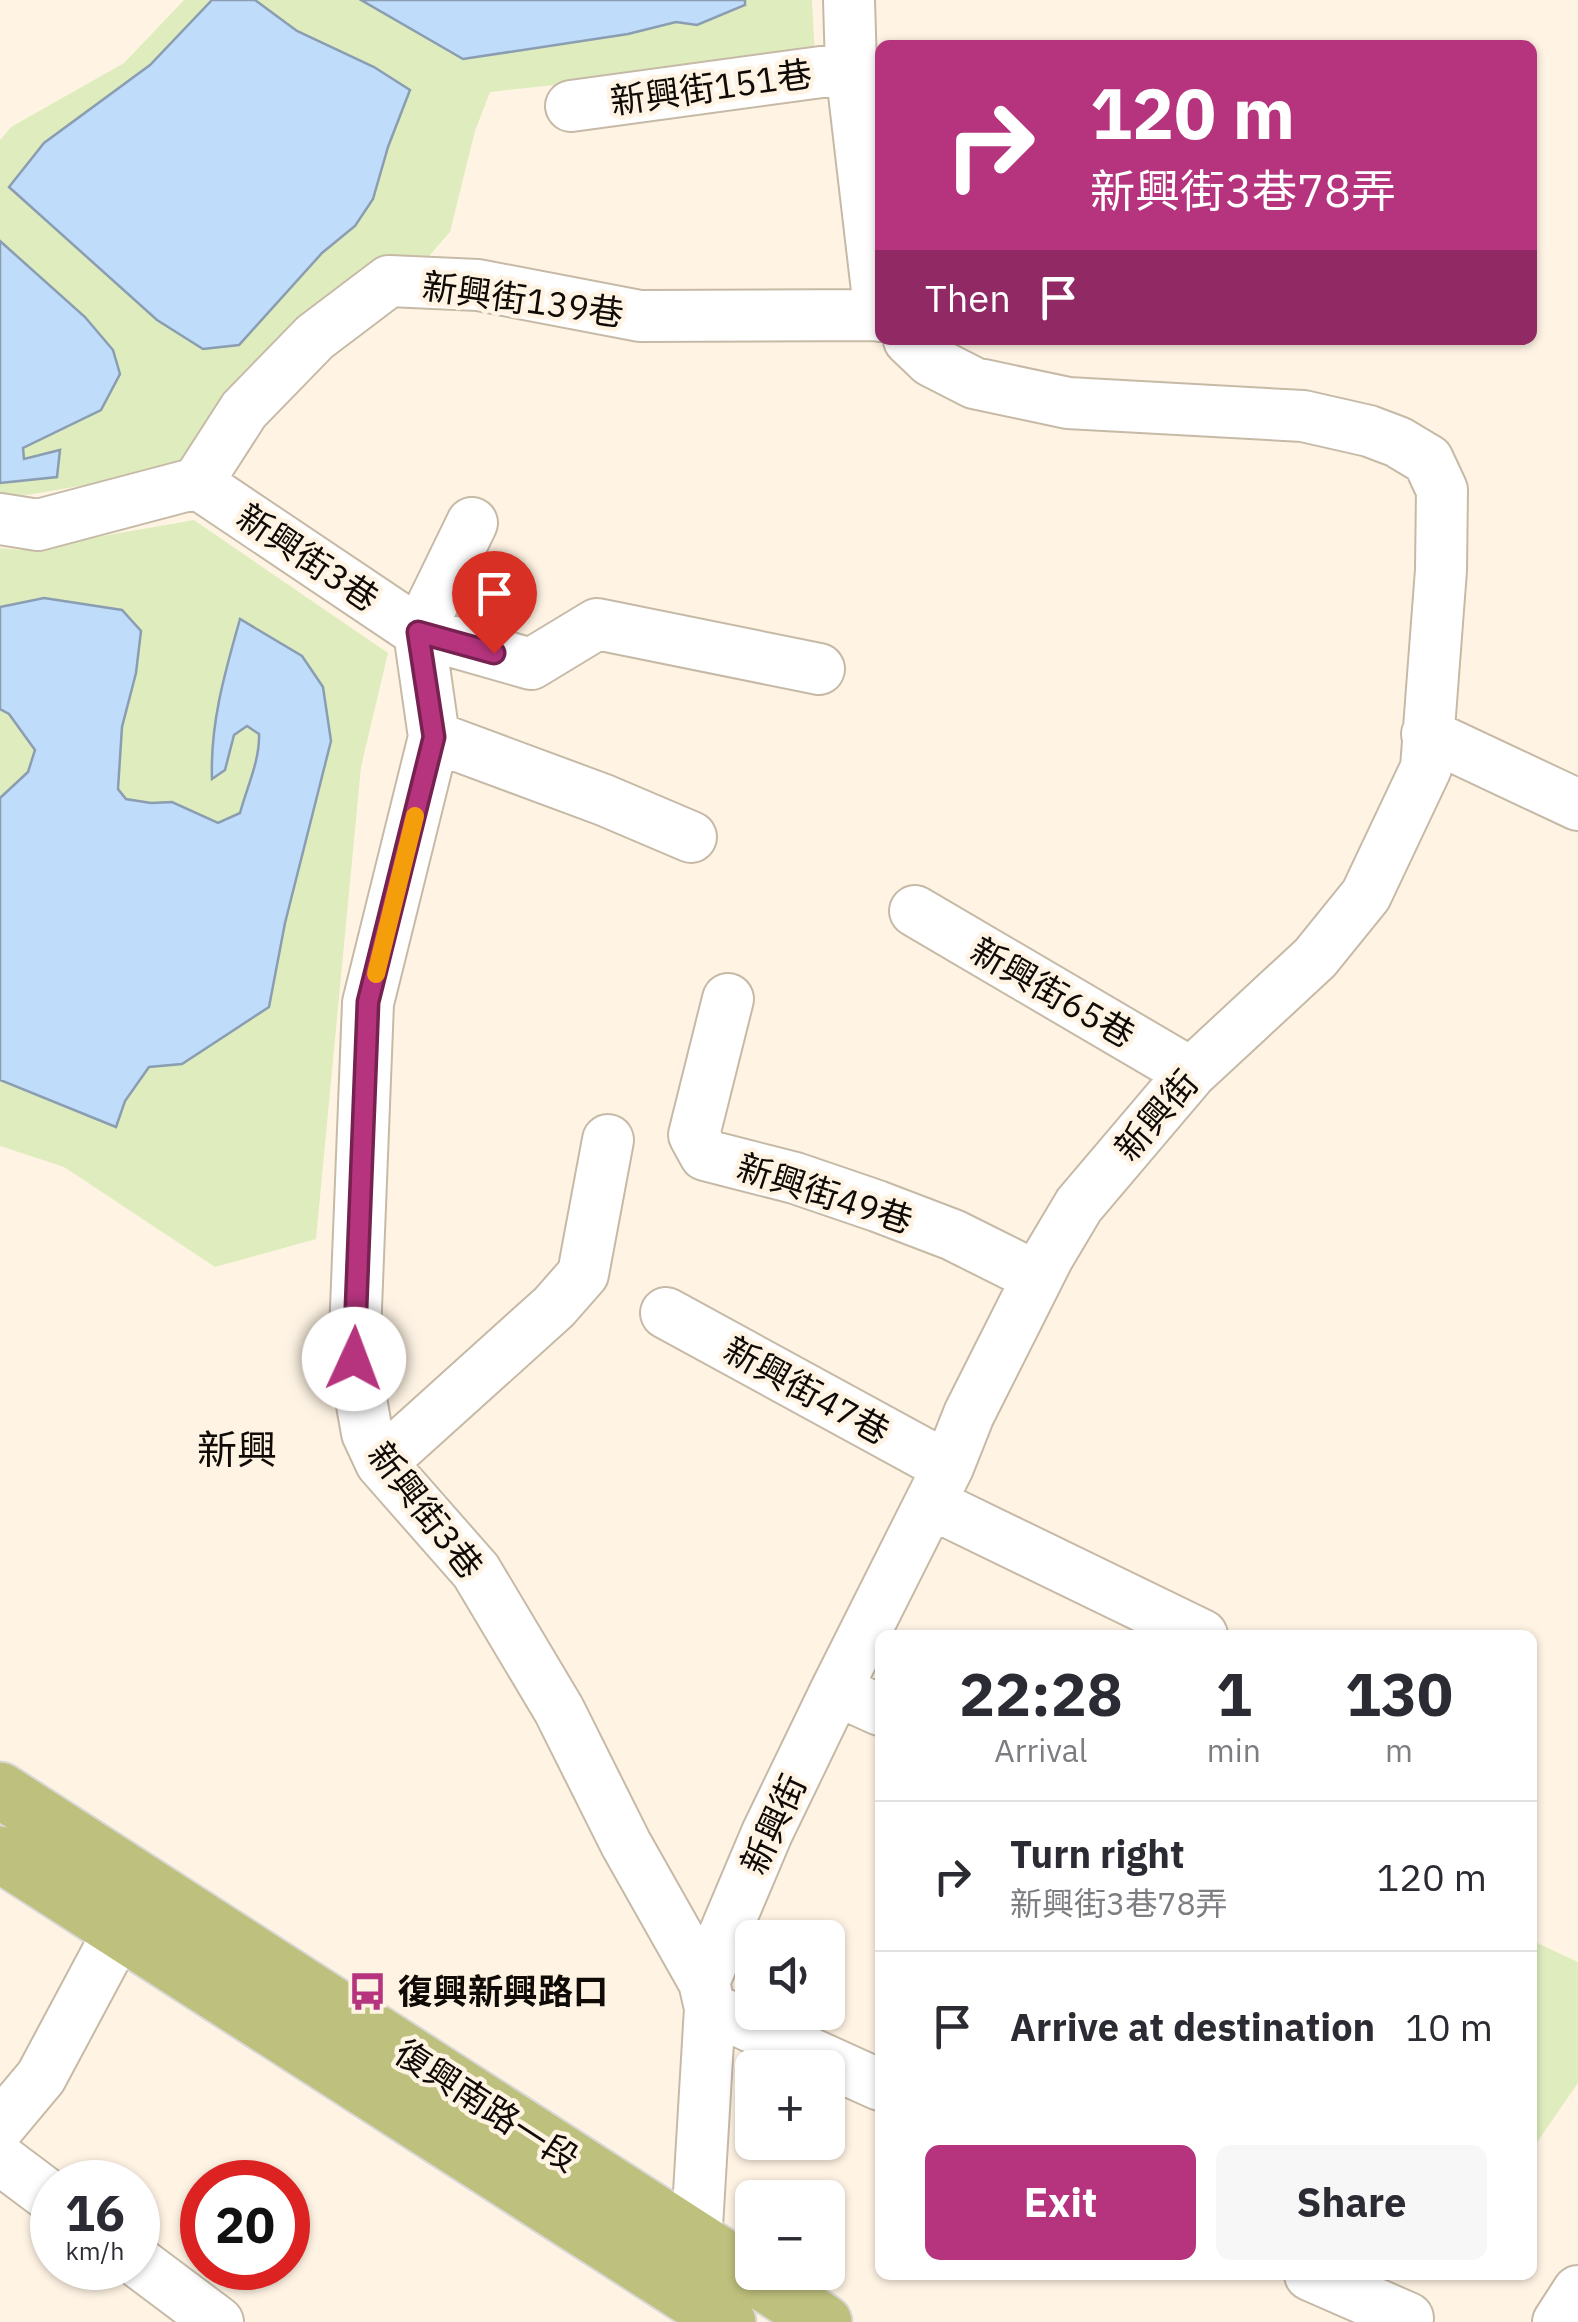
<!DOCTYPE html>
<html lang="en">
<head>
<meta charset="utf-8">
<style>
  body { margin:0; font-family:"IBM Plex Sans","Noto Sans TC",sans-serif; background:#f7f7f7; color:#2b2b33; height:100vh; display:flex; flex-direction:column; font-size:38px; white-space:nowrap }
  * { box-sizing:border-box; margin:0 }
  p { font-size:32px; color:#7c7c81 }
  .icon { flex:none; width:55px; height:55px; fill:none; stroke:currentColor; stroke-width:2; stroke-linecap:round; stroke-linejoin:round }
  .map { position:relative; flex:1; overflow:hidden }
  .panel { position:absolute; left:875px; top:1630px; width:662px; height:650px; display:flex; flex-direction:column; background:#fff; border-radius:15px; box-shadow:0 2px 8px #0004 }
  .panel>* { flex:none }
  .hud { position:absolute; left:875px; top:40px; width:662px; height:305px; border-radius:15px; box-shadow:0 2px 8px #0004; background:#b5347d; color:#fff; overflow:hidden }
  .controls { position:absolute; left:735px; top:1920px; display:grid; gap:20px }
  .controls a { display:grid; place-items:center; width:110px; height:110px; border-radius:15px; background:#fff; box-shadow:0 2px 8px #0004; font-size:50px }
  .speed { position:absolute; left:30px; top:2160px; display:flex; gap:20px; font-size:50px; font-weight:700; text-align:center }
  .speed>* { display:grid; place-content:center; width:130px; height:130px; border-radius:50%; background:#fff; box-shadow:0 2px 8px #0004; line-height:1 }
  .speed small { font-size:25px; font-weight:400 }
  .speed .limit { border:15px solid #d22; background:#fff; color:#111 }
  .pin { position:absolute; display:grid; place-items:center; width:85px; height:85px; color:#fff; margin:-102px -42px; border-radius:50% 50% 50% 0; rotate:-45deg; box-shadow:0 0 10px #0007 }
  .pin .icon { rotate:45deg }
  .me { position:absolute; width:110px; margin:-55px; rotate:2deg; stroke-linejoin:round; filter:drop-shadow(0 0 8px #0008) }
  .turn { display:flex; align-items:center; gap:35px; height:210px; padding:0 50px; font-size:45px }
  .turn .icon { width:130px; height:130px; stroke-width:2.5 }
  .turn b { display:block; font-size:70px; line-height:85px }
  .then { display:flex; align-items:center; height:95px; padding:0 50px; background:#0003; gap:20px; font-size:38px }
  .eta { display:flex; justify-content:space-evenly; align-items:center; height:170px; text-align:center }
  .eta b { font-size:60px; font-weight:800; line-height:70px }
  .action { display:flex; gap:20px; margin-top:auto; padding:20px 50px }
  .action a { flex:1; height:115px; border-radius:15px; background:#b5347d; color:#fff; font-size:40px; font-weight:800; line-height:115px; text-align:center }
  .action a+a { background:#f7f7f7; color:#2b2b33 }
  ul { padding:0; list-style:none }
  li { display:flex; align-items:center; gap:30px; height:150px; padding:0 50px; border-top:2px solid #e1e1e2 }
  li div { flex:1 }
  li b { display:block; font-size:38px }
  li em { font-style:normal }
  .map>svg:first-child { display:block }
</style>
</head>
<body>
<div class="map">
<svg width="1578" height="2322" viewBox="0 0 1578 2322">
  <rect width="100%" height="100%" fill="#fff4e4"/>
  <path fill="#dfedbe" d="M184,0H812L815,57L490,92L475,131L450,232L362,333L199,466L27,495L0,494V140L11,127L124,63Z
    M194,520L388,653L361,767L316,1239L215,1267L64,1167L0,1146V548L22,550Z
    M1533,1941L1578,1962V2083L1533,2148Z"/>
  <path fill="#bfdcfa" stroke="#8a9db1" stroke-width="2.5" d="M212,0H255L297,31L374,67L410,90L388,147L373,199L355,226L322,253L239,345L203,349L157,320L9,187L44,143L150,65Z
    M361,0H745V5L697,25L676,22L628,34L463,59Z
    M0,241L85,317L113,350L120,374L101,410L23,448L24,459L60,450L57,477L0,483Z
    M44,598L122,610L141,631L136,673L122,727L118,789L126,799L151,803L172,802L218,823L240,813C247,787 260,760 259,734L247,726L234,735L225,770L212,779C210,723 225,672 240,619L302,656L323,687L331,741L285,923L269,1007L182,1064L149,1067L125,1101L116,1127L0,1080V798L28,772L35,750L9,714L0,709V607Z"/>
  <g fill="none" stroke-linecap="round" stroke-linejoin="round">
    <defs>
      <path id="minor" d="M849,0L851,68L880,316
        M571,106L851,68
        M197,483L244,410L315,337L389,281L478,285L640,316L878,315
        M197,483L419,632L531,664L597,624L819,669
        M0,519L38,525L197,483
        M472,523L419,632L434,737L368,1003L354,1359L367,1433L381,1463L476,1571L559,1710L626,1844L704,1982L710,2008L694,2277
        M1427,734L1578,805
        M434,737L604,800L691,837
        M915,911L1191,1073
        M728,999L694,1135L705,1155L795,1178L877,1206L953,1235L1037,1277
        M666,1313L948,1467
        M381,1463L554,1307L583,1274L608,1140
        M930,1503L1202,1635
        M836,1690L880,1710
        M704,1982L767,1833L836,1690L948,1467L969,1414L1048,1257L1079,1205L1191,1073L1315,958L1366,895L1426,768L1441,570L1442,490L1428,460L1398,442L1369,431L1303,416L1068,403L974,383L931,361L909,340
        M710,2008L880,2085
        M0,2126L41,2077L119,1931L141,1896
        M0,2159L52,2198
        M138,2262L218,2322
        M1310,2275L1408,2318
        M1558,2322L1578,2291"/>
      <path id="major" d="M0,1790L824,2322
        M0,1854L728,2322"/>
    </defs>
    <use href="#minor" stroke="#c6baa7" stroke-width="54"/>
    <use href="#major" stroke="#d9d8d7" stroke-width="59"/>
    <use href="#minor" stroke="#fff" stroke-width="50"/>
    <use href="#major" stroke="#bec07d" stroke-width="55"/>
  </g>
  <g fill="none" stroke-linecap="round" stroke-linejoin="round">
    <defs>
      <path id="route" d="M354,1359L368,1002L434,737L418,632L494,653"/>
    </defs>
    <use href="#route" stroke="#762251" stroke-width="25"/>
    <use href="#route" stroke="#b5347d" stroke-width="18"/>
    <path stroke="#f59e0b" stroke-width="18" d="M376,974L415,816"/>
  </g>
  <defs>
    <symbol id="bus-bare" viewBox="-9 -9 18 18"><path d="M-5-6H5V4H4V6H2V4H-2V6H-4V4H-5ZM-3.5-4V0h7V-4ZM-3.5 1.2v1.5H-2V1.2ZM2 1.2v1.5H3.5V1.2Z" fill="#b5347d" stroke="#fff4e4" stroke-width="2.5" paint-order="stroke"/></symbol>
  </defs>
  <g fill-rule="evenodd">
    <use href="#bus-bare" x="340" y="1964" width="55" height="55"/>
  </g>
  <g text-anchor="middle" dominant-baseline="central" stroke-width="9" stroke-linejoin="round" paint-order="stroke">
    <g font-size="35" fill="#100b06" stroke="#fff4e4">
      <text transform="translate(711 87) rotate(-8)">新興街151巷</text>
      <text transform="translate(523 299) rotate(8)">新興街139巷</text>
      <text transform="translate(308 557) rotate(34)">新興街3巷</text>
      <text transform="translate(1053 992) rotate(30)">新興街65巷</text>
      <text transform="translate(1156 1115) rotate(-49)">新興街</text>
      <text transform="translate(825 1193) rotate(18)">新興街49巷</text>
      <text transform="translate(807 1390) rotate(29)">新興街47巷</text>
      <text transform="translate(426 1510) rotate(52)">新興街3巷</text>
      <text transform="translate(773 1824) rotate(-65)">新興街</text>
      <text transform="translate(487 2105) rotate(33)">復興南路一段</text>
    </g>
    <g font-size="35" font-weight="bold" fill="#100b06" stroke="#fff4e4" text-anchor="start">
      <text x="398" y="1991">復興新興路口</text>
    </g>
    <g font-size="40" fill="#100b06" stroke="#fff4e4">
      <text x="237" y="1449">新興</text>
    </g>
  </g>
</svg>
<div class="controls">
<a><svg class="icon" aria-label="sound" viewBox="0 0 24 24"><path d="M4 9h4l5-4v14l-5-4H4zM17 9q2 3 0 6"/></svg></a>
<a>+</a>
<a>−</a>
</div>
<div class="speed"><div>16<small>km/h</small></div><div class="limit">20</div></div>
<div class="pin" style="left:494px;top:653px;background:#d93025"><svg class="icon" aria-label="arrive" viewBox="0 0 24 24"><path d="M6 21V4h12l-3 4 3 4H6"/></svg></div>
<svg class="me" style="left:354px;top:1359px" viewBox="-20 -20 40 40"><circle r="19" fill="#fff"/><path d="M0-13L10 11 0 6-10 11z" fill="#b5347d"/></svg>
<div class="hud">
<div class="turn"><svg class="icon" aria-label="right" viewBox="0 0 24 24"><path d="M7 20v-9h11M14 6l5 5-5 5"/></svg><div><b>120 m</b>新興街3巷78弄</div></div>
<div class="then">Then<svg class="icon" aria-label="arrive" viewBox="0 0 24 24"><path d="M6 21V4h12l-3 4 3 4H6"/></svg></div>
</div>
<section class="panel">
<div class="eta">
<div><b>22:28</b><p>Arrival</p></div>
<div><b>1</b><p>min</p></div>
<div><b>130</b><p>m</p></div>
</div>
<ul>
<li><svg class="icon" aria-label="right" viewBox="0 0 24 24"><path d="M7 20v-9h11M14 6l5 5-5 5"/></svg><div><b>Turn right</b><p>新興街3巷78弄</p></div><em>120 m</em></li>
<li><svg class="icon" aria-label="arrive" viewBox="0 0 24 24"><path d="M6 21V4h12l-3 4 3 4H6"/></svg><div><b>Arrive at destination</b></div><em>10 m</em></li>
</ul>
<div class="action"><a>Exit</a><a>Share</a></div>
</section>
</div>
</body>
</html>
